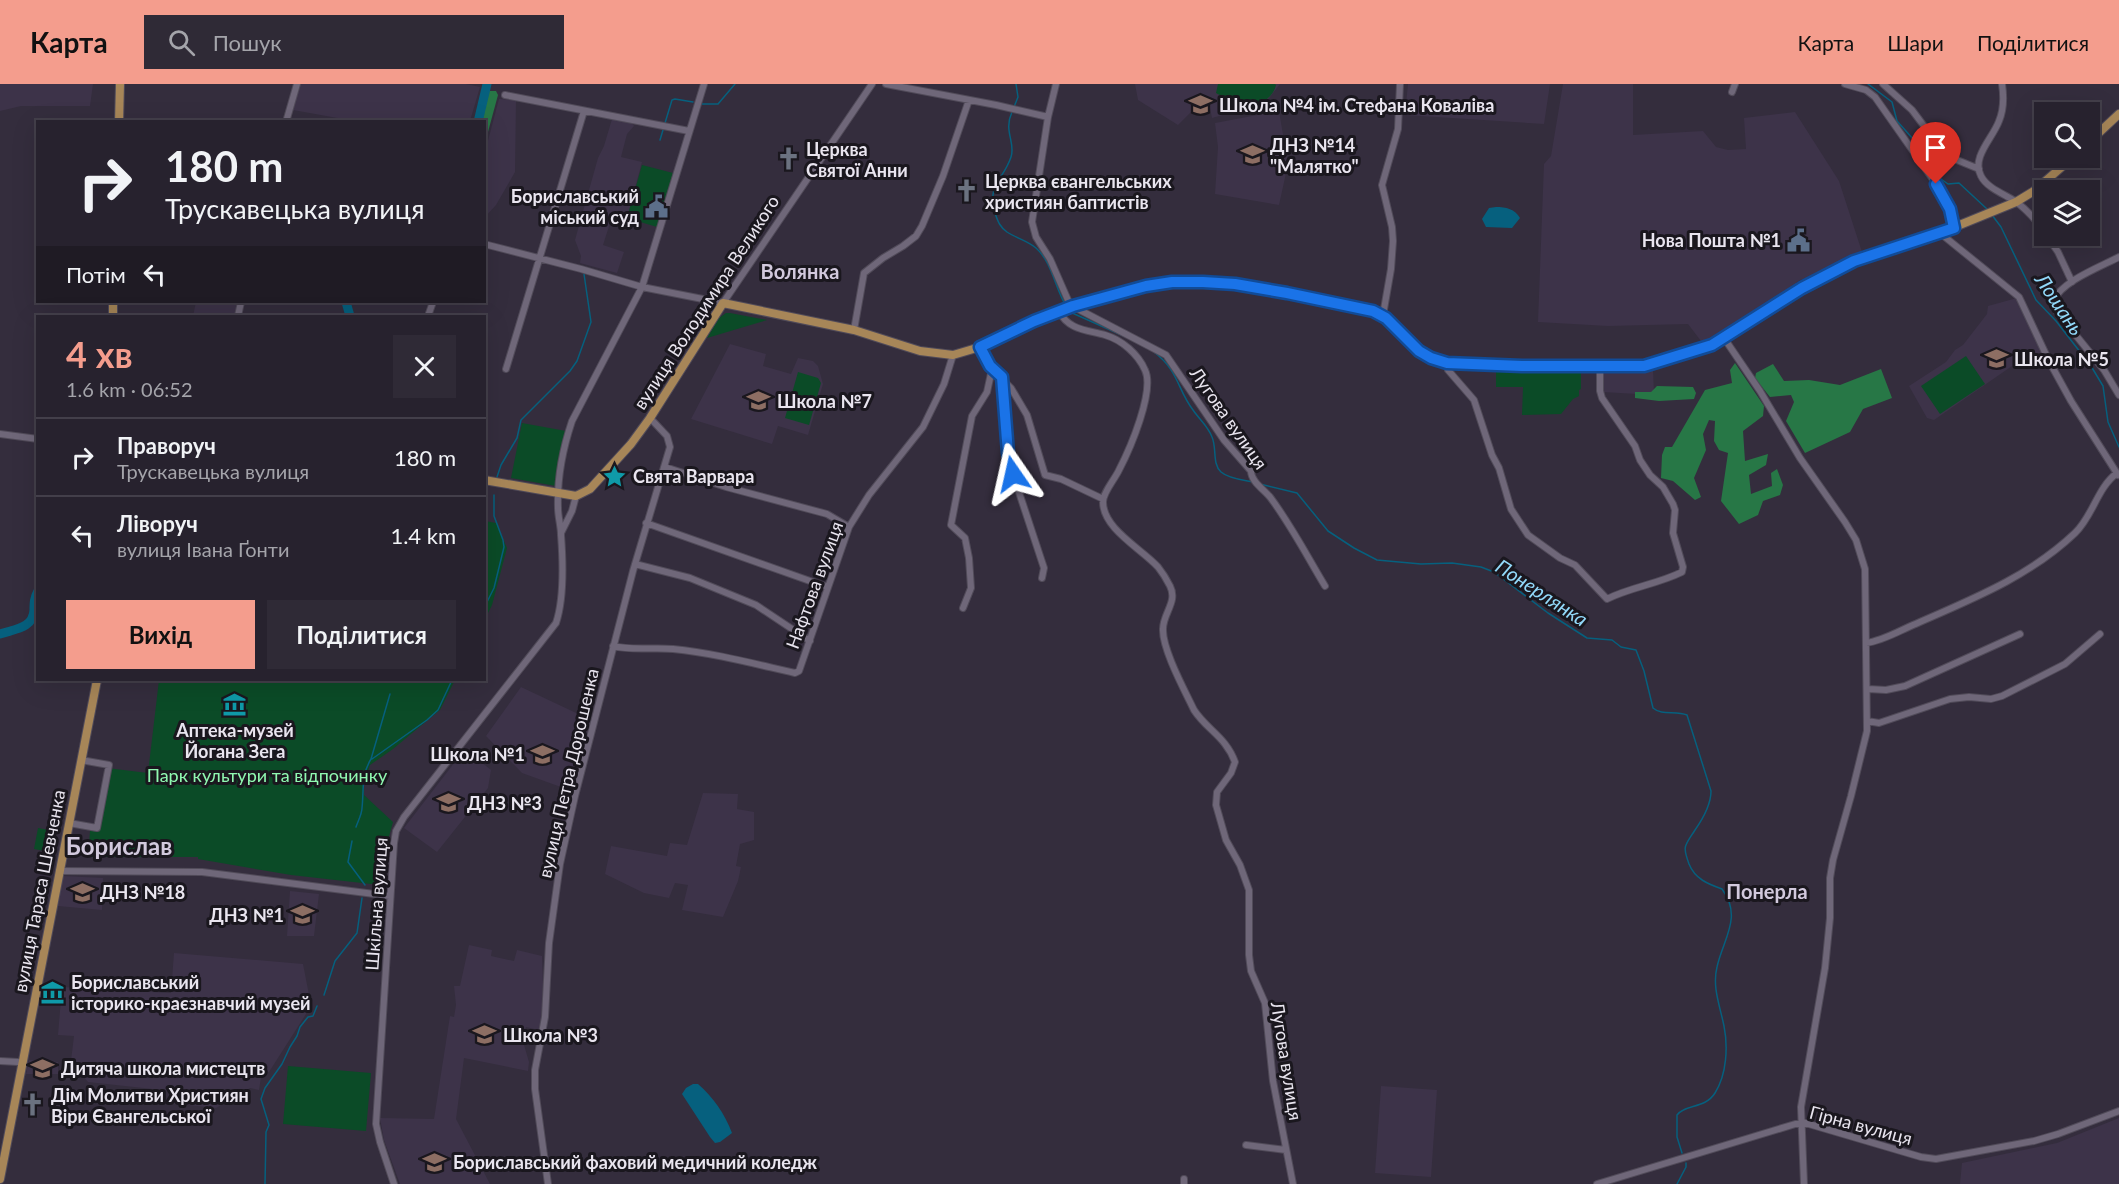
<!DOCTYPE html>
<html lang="uk">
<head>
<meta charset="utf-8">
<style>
  body { margin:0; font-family:Lato,sans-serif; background:#2f2a36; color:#f1f3f6; height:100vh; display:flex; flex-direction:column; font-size:22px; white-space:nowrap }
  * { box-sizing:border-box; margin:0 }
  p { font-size:20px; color:#a4a4aa }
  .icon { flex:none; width:33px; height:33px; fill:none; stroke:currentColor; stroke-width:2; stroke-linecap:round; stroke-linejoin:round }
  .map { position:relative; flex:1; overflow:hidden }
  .details { position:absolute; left:36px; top:231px; width:450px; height:366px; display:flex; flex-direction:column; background:#27222e; border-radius:0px; box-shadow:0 6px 24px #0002,0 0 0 2px #433f4a }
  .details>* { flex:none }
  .hud { position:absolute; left:36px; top:36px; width:450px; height:183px; border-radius:0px; box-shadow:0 6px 24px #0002,0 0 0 2px #433f4a; background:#27222e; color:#f1f3f6; overflow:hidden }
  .fabs { position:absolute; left:2034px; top:18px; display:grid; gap:12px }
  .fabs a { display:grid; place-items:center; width:66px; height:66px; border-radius:0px; background:#27222e; box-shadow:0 6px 24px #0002,0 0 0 2px #433f4a; font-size:30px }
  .pin { position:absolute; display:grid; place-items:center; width:51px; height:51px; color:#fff; margin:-62px -26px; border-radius:50% 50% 50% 0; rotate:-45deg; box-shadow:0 0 6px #0007 }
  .pin .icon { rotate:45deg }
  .me { position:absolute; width:66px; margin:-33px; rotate:349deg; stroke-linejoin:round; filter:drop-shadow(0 0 4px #0008) }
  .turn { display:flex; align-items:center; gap:21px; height:126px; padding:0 30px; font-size:27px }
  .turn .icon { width:78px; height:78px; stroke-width:2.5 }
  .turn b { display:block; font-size:42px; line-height:51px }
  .then { display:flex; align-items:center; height:57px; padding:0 30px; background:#0003; gap:12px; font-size:22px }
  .round { display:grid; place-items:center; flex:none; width:63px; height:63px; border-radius:0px; background:#2f2a36 }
  .head { display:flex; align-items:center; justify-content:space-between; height:102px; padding:0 30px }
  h1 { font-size:36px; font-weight:700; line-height:45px; color:#f49d8d }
  .button { display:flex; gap:12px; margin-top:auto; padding:12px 30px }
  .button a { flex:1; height:69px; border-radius:0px; background:#f49d8d; color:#111; font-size:24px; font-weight:700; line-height:69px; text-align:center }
  .button a+a { background:#2f2a36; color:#f1f3f6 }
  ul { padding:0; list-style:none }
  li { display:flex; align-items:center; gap:18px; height:78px; padding:0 30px; border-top:2px solid #433f4a }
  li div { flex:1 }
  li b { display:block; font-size:22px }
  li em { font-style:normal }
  header { display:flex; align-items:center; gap:36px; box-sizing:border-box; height:84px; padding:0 30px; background:#f49d8d; color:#111 }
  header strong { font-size:28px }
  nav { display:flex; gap:33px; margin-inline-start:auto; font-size:21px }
  .search { width:420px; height:54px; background:#2f2a36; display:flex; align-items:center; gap:15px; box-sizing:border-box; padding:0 21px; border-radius:0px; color:#a4a4aa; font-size:22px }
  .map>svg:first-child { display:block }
</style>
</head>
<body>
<header>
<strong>Карта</strong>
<div class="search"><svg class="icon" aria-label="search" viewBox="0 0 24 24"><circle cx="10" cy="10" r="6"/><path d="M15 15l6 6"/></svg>Пошук</div>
<nav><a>Карта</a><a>Шари</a><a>Поділитися</a></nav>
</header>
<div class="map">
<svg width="2119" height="1100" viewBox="0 0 2119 1100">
  <rect width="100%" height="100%" fill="#342d3d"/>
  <path fill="#3d3349" d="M0,0H93L90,22H21L0,27Z
    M300,0H466L480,3L470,37H354L293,26Z
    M1135,0H1280L1265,19L1212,34L1210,24L1193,26L1178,41L1138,16Z
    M1408,0H1550L1544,40L1405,31Z
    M1563,0H1633V51L1703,47L1716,63L1728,66L1746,65L1744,34L1795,28L1839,97L1862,168L1808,196L1806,194L1800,196L1796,199L1797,203L1704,261L1688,240L1608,242L1538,238L1544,80L1551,72Z
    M499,15L516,16L515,88L496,121L485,133V68Z
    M1279,27L1288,80L1279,121L1215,110L1218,63L1215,39Z
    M612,35L632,39L634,42L627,50L621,73L642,78L627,134L613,130L603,161L624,168L617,189L580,179L581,172L575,156L598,74L604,62Z
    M2017,214L2044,274L2016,285L2012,282L1934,336L1927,334L1909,302L1946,278L1955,266L1963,261L1987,230L1988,222Z
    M196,218H238L235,232H193Z
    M730,260L766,270L763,282L791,290L798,274L813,277L818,282L823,300L808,351L778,342L772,360L691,335Z
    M1653,284L1654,311L1603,308V287Z
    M521,603L591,636L572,707L522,689L486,652Z
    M465,665L491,686L488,704L437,768L404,744Z
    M703,709L738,710L737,725L754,728V756L740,760L736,782L741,783L738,797L723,833L682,826L688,801L675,799L669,814L644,809L605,790L611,762L667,772L670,759L687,761Z
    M63,792L103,794L102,826L58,822Z
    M290,807L319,810L314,852H287Z
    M469,861L492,866L491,872L514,877L517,866L542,872L543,899L541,942L538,946L526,943L522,954L529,978L528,987L464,974L456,1035L490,1100H400L384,1056L380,1034L434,1035L450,932L454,933L456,921L454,902H460Z
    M174,869L303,880L310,916L306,930L269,988L262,987L259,1006L250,1004L216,1024L170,1019L171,1007L88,998L71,977L74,952L58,951L62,903L171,909Z
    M29,976L58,978V990H26Z
    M1381,1002L1437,1006L1431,1093L1375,1089Z
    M2119,1034V1100H1960L1962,1079L2057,1059Z"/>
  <path fill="#0b4b27" d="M1218,0H1275L1276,1C1271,23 1239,25 1220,31L1229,16L1216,9Z
    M642,81L673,89L657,143L627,134Z
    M726,229H730L767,236L707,254L719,234Z
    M1966,272L1985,300L1940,330L1921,302Z
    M1496,286L1581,287V305L1579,306V312L1573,315L1561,330L1522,331L1523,303H1496Z
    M798,288L818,294L821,299L809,341L785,334Z
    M522,339L566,347L556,402L511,394Z
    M485,437L496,439L507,464L492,521L485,535Z
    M159,596H455L440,626L393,665L370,681L364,701V711L393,738L388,756L384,798L371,800L291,791L198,775V773H88L90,747L95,746L107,684L148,689Z
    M38,744L54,747L50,768L34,765Z
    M288,982L371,989L366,1047L283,1040Z"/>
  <path fill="#277746" d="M488,7H496L498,11L485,59L484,38L482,37Z
    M1735,279L1764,322L1763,332L1743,347L1745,377L1768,370L1766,381L1749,391L1751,410L1772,402L1771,389L1777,385L1783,401L1780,411L1763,417L1758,431L1739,440L1721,417L1728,369L1719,366L1714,357L1715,337L1709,336L1703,350L1706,366L1694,394L1701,413L1695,416L1673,397L1661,394L1662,371L1665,363H1672L1705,306L1732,299L1730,286Z
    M1773,280L1784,297L1809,296L1840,301L1881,285L1892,314L1863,325L1850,348L1805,369L1786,337L1794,318L1791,311L1770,313L1755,294L1756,289Z
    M1657,302L1693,303L1696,309L1694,315L1659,317L1635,314V308H1651Z"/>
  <path fill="#06607e" d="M1496,123C1506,123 1515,125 1520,134L1512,144L1486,143L1482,135L1489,124Z
    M693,1000H698C713,1013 725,1030 732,1049L720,1058L715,1059L710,1053L682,1010L686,1004Z"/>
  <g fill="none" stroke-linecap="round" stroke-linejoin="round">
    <path stroke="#06607e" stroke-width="1.5" d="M1868,0L1892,18L1897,37L1922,65L1941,95L1948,100L1959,99L1987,125
      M702,20H718L735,0
      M1014,23L1018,13L1016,0
      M1012,28C1003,47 1016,59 1011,73C1003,97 987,99 995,129C998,138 1000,143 1007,148C1016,154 1028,157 1036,164C1052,178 1055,204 1066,222
      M665,39L672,16L675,15L693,18
      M660,56L663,46
      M1992,131L2001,143L2036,216L2056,237L2091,282L2103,302L2108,338L2119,363
      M1070,228L1126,253
      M1154,268C1179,287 1177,305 1193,326C1199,335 1208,342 1212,353C1217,364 1212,380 1221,388C1229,395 1244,396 1253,398
      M497,393L501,381L517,354L521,336L570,287L577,277L591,238L584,190
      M1260,400L1297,409L1328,447L1354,464L1377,476L1421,480L1452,479L1481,483L1494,488L1548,529L1587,554L1612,556L1621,563L1636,566L1644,587L1653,624C1662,632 1676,626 1687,631L1711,707C1711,720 1702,736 1695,746C1685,762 1682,761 1689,780C1695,795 1708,800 1722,805C1743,833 1723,855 1717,883C1712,903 1720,922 1724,942C1728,962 1727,990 1715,1009C1705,1025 1685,1020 1677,1031V1053L1682,1069
      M484,524L494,504L504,463L503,456L494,432V411
      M372,675L427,636L438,626L452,596
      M356,743C358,737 362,730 362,724C364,706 361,691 371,675L390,610
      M352,757L348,778L365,801
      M324,911L335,877L357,849L362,814
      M265,1100L266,1048L269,1041L261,1015L265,1004L282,980L290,963L297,952L300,943L308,933L313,932L317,922
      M1677,1100L1686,1083V1079"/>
    <path stroke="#06607e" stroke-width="9" d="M478,38L487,0
      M346,218L350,232
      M0,550C14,545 33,545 34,526C34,519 34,514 38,507"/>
    <defs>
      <path id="minor" d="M886,0L996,21L1048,33
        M1056,0L1048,33L1032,138L1036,153L1050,175L1071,223
        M1845,0L1866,6L1875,13L1946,114L1950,125L1954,144
        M1883,0L1912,26L1936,58L1949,71L1957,76L1979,85
        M2002,0C2004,13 2004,25 1999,37C1993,54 1971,73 1981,92C1987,104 2004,110 2015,117C2026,125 2036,136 2044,147
        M1732,8L1735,0
        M505,11L689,47
        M286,38L297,0
        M1940,149L2019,213L2049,277L2071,317L2118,391
        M2047,152L2058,168L2072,198
        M484,160L581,185L642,203L723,219L872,0
        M2119,173C2100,183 2062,197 2053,217L2057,228L2104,286L2119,311
        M1074,223L1166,271L1224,356L1251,387C1251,397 1263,405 1270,413C1291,441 1307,472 1325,502
        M1059,227C1068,246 1087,246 1105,251C1122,256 1138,270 1145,286C1155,307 1130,365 1119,386C1115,395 1103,408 1103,418C1103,445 1142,465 1158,483C1162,488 1167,496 1170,502C1178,518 1163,529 1163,545C1162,565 1185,607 1194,626C1207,646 1226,653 1235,678L1231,689L1217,708L1216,721L1226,756L1240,781L1249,806V871L1251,887L1265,919L1273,997L1293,1100
        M1383,231L1391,185L1393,157L1392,143L1382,101L1398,45L1400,0
        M238,232L241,218
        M428,232L433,218
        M854,246L864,189L883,174L903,162L916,152L922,142L943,92L969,16
        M1724,254L1760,307L1800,374L1845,438L1856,456L1865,485L1867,647L1851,712L1833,776L1830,794V834L1825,884L1801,1023L1804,1100
        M980,263L989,282L1011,304L1027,331L1045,391L1061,395L1103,415
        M1447,278L1448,286L1474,316L1492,371L1499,384L1511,425L1528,451L1560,474L1575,481L1607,515C1631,503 1658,500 1682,488L1683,483L1673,449L1675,426L1673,420L1663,403L1650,391L1640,376L1635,362L1602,314L1600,307V283
        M506,285L584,27
        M1002,294L1009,378L1044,484L1042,494
        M0,350L38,355
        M665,383L726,403L827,430L849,443
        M646,439L827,503
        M561,449L572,427L576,412
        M635,480L690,494L756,521L810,557
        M963,524L971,504L969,474L965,454L951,441L972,332L987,308L992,285
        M1866,559C1882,557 1897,548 1913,541C1970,516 2029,493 2075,449C2093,432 2097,404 2117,389
        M613,562C632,567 653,563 673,565C714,569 755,580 795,589L799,587L849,443L869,411L923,343L944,300L953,271
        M1868,605L1886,606L1905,602L2020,550
        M1867,637L1879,639L1950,615L1969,613L1991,615L2002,612L2065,580L2100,550
        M69,739L97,744L109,681L81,676
        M59,787L202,788L390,812
        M0,977L18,978
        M1246,1061L1286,1066
        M1184,1095V1100
        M394,1100L380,1058L376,1040L394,759L396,747L404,733L556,539C564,515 563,477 561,451C561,442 558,433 558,424C557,395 563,364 572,337L642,203L704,0
        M548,1100L535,1005V986L545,933L549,859L560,780L575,712L633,487L670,363L667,352L650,334
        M1597,1100L1802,1038L1921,1073L1936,1075L2034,1057L2058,1050L2119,1027"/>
      <path id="major" d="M119,38L120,0
        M2090,57L2119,30
        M113,232V218
        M484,396L576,412L590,405L631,360L650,334L723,219L854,246L920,267L953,271L980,263L1034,237L1059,227L1130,206L1172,198H1216L1305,212L1373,227L1386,234L1419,267L1431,274L1447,278L1522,282H1644L1712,261L1802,204L1854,177L1940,149L2016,118L2034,107L2072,74
        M0,1095L97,596"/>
    </defs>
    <use href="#minor" stroke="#514b59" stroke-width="8"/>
    <use href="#major" stroke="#514b59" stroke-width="10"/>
    <use href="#minor" stroke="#6f6779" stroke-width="6"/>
    <use href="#major" stroke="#a78658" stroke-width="8"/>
  </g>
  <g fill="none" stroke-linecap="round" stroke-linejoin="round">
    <defs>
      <path id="route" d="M1013,390L1008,369L1002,293L990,282L980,263L1034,237L1073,222L1146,202L1172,198H1203L1235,200L1287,209L1373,227L1386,234L1419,267L1431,274L1447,279L1522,282H1644L1712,261L1802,204L1854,177L1954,144L1950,125L1936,100"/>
    </defs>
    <use href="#route" stroke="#114b97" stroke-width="15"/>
    <use href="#route" stroke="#1a73e8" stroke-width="10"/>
  </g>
  <defs>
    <symbol id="school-bare" viewBox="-9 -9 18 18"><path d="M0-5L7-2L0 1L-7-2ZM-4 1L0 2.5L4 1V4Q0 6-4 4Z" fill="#8d6e63" stroke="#1a171e" stroke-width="2.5" paint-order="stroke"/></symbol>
    <symbol id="church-bare" viewBox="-9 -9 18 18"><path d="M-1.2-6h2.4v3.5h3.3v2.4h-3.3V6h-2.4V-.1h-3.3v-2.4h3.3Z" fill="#6b7280" stroke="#1a171e" stroke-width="2.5" paint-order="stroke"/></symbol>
    <symbol id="civic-bare" viewBox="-9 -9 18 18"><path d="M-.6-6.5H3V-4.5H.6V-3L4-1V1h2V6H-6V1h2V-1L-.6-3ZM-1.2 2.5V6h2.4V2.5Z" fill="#5c6f8a" stroke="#1a171e" stroke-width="2.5" paint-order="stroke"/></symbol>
    <symbol id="sight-bare" viewBox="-9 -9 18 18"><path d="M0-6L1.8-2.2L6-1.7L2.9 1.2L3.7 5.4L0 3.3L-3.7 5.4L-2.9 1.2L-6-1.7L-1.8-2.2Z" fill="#0f9aa8" stroke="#1a171e" stroke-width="2.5" paint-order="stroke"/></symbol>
    <symbol id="museum-bare" viewBox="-9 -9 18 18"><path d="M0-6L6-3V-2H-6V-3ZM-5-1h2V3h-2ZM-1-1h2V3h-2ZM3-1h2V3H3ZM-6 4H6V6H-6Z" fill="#0f9aa8" stroke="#1a171e" stroke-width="2.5" paint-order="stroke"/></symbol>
    <symbol id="university-bare" viewBox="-9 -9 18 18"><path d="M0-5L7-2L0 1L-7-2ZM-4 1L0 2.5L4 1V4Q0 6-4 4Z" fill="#8d6e63" stroke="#1a171e" stroke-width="2.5" paint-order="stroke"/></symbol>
  </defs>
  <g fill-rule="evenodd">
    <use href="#school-bare" x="1184" y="4" width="33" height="33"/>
    <use href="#school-bare" x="1236" y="54" width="33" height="33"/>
    <use href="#church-bare" x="772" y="58" width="33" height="33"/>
    <use href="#church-bare" x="950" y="90" width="33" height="33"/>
    <use href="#civic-bare" x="640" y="106" width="33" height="33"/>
    <use href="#civic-bare" x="1782" y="140" width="33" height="33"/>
    <use href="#school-bare" x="1980" y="258" width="33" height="33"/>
    <use href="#school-bare" x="742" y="300" width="33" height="33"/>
    <use href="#sight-bare" x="598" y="376" width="33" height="33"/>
    <use href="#museum-bare" x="218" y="604" width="33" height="33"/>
    <use href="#school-bare" x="526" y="654" width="33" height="33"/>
    <use href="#school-bare" x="432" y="702" width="33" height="33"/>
    <use href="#school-bare" x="66" y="792" width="33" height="33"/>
    <use href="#school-bare" x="286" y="814" width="33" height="33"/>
    <use href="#museum-bare" x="36" y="892" width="33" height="33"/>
    <use href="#school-bare" x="468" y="934" width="33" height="33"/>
    <use href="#school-bare" x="26" y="968" width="33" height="33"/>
    <use href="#church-bare" x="16" y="1004" width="33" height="33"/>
    <use href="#university-bare" x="418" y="1062" width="33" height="33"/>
  </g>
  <g text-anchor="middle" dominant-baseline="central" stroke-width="6" stroke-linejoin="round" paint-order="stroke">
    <g font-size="18" font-weight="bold" fill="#e9e5ef" stroke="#1a171e" text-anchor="start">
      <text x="1219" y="21">Школа №4 ім. Стефана Коваліва</text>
      <text x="1270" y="61">ДНЗ №14<tspan x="1270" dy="21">"Малятко"</tspan></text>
      <text x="806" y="65">Церква<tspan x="806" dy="21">Святої Анни</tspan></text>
      <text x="985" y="97">Церква євангельських<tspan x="985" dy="21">християн баптистів</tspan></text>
      <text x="639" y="112" text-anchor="end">Бориславський<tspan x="639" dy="21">міський суд</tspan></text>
      <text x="1781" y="156" text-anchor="end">Нова Пошта №1</text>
      <text x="2014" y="275">Школа №5</text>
      <text x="777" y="317">Школа №7</text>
      <text x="633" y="392">Свята Варвара</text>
      <text x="235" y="646" text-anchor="middle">Аптека-музей<tspan x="235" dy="21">Йогана Зега</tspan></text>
      <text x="525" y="670" text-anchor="end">Школа №1</text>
      <text x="467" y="719">ДНЗ №3</text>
      <text x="100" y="808">ДНЗ №18</text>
      <text x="284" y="831" text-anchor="end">ДНЗ №1</text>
      <text x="71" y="898">Бориславський<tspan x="71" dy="21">історико-краєзнавчий музей</tspan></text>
      <text x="503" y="951">Школа №3</text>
      <text x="61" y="984">Дитяча школа мистецтв</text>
      <text x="51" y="1011">Дім Молитви Християн<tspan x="51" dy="21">Віри Євангельської</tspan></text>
      <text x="453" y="1078">Бориславський фаховий медичний коледж</text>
    </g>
    <g font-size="18" fill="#e9e5ef" stroke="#1a171e">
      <text transform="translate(706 218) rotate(-57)">вулиця Володимира Великого</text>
      <text transform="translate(1229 334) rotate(55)">Лугова вулиця</text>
      <text transform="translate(814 501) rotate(-70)">Нафтова вулиця</text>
      <text transform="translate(568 689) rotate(-77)">вулиця Петра Дорошенка</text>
      <text transform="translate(39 807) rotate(-79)">вулиця Тараса Шевченка</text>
      <text transform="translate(376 820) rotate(-86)">Шкільна вулиця</text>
      <text transform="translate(1287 977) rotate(81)">Лугова вулиця</text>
      <text transform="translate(1861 1041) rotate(15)">Гірна вулиця</text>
    </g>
    <g font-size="18" fill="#90f9b1" stroke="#1a171e">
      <text x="267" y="691">Парк культури та відпочинку</text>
    </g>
    <g font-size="20" font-weight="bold" fill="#d2c9dd" stroke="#1a171e">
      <text x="800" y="187">Волянка</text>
      <text x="1767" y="807">Понерла</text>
    </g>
    <g font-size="20" font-style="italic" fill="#92d9fa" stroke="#1a171e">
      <text transform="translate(2060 220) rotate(56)">Лошань</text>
      <text transform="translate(1542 508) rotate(33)">Понерлянка</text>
    </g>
    <g font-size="24" font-weight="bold" fill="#d2c9dd" stroke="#1a171e">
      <text x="119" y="761">Борислав</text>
    </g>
  </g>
</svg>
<div class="fabs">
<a><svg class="icon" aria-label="search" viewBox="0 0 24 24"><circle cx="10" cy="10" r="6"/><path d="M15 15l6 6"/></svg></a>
<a><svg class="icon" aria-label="layers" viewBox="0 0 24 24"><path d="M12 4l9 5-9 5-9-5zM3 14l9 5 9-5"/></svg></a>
</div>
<div class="pin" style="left:1936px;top:100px;background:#d93025"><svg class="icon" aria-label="arrive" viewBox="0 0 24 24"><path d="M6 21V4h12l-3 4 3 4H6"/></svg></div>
<svg class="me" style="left:1013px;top:390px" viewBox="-20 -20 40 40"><path d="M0-17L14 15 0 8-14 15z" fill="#1a73e8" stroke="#fff" stroke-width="4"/></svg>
<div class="hud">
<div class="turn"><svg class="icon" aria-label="right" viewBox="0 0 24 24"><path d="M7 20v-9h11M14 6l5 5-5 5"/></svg><div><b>180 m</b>Трускавецька вулиця</div></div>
<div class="then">Потім<svg class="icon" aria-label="left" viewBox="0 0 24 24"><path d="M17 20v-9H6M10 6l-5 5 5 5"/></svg></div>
</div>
<section class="details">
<div class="head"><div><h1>4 хв</h1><p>1.6 km · 06:52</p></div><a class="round"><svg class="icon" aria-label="close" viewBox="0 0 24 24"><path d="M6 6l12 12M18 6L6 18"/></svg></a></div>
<ul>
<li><svg class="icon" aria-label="right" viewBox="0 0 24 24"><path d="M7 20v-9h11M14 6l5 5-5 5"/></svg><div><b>Праворуч</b><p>Трускавецька вулиця</p></div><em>180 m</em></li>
<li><svg class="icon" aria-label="left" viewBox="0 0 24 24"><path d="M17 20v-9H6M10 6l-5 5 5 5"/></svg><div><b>Ліворуч</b><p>вулиця Івана Ґонти</p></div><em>1.4 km</em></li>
</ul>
<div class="button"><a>Вихід</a><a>Поділитися</a></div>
</section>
</div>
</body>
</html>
